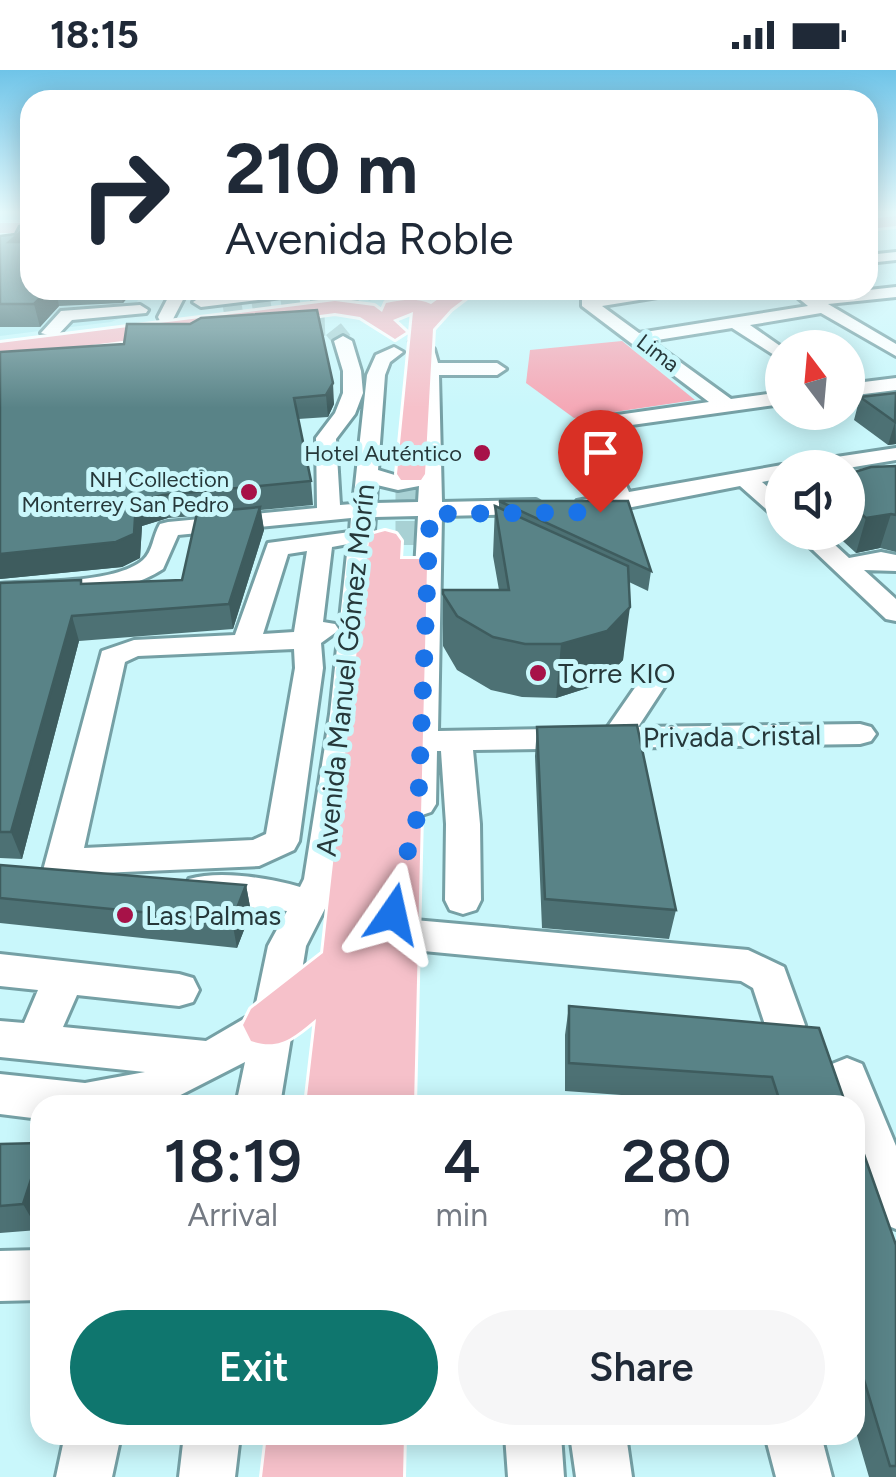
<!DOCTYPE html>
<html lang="en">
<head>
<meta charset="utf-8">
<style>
  body { margin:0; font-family:Figtree,sans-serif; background:#f6f6f7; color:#1f2937; height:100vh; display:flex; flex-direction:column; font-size:38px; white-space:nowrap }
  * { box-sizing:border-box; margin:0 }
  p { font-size:32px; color:#747a83 }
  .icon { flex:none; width:55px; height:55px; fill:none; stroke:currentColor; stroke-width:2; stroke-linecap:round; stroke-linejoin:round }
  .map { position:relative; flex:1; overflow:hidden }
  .side { position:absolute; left:30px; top:1025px; width:835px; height:350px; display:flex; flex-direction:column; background:#fff; border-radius:30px; box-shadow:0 5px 25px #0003 }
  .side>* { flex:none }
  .top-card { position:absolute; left:20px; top:20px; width:858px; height:210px; border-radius:30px; box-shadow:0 5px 25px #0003; background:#fff; color:#1f2937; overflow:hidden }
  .needle { width:65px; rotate:344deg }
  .controls { position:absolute; left:765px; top:260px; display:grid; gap:20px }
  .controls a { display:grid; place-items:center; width:100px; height:100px; border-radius:50%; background:#fff; box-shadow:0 5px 25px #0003; font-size:50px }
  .pin { position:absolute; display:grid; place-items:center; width:85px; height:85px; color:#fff; margin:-102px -42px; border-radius:50% 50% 50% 0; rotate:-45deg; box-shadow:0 0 10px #0007 }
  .pin .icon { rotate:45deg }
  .me { position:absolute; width:110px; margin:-55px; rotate:11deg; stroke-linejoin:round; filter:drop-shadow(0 0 8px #0008) }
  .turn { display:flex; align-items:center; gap:35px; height:210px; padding:0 40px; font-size:45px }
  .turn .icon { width:130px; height:130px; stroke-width:2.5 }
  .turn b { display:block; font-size:70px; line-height:85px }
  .eta { display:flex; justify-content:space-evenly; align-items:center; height:170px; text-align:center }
  .eta b { font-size:60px; font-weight:600; line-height:70px }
  .button { display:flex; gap:20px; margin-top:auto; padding:20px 40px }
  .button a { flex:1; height:115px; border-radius:60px; background:#0f766e; color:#fff; font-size:40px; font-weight:600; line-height:115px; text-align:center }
  .button a+a { background:#f6f6f7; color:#1f2937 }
  .status { display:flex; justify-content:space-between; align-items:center; height:70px; padding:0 50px; background:#fff; direction:ltr }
  .status svg { height:28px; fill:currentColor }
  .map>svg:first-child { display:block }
</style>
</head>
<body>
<div class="status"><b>18:15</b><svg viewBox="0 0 49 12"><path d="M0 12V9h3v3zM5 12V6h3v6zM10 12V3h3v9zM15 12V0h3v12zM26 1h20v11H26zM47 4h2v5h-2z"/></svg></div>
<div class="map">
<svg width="896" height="1407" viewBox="0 0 896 1407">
  <rect width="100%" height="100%" fill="#c9f7fb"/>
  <path fill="#b5edf3" d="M0,182L30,220H146L126,246L111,252L0,266Z"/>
  <path fill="#f5a8b6" d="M622,271L695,330L574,348L526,313L530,280Z"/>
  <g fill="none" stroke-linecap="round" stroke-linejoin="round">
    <path stroke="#a8d1d4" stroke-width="19" stroke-dasharray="19 10" stroke-linecap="butt" d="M277,258L331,256L343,271"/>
    <path stroke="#a8d1d4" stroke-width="19" stroke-dasharray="19 10" stroke-linecap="butt" d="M224,244L374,220"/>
    <path stroke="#a8d1d4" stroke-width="31" stroke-dasharray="31 16" stroke-linecap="butt" d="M411,404V475"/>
    <defs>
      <path id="minor" d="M896,182V190L868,193V185Z
        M896,217V227L828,234L896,274V286L821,243L750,255L783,278L782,290L732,258L651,271L731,329L782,322V334L603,359L593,353L603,347L709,332L582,236V230L640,220H678L670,225L602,236L639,263L808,236L797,227L805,222L814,226Z
        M172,220H188L172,251H160L158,247Z
        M259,220H306L298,225L201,237L193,232L201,227Z
        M140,235L148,240L146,243L72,250L56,267L41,263L61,241Z
        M343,266L352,271L361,301L363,323L355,344L336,369L340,435L353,434L367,305L376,285L394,277L403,282L390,292L385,305L378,400L398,406L419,398L421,299L419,284L410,272L419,267L434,279L438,293H497L506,299L497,305H439L442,432L536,430L548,437L536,444L442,446L438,661L607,658L650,596H670L674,602L638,657L860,654L871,657L876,664L871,671L860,674L473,680L480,754L481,830L476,840L463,844L450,840L445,830L446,754L441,681H437L436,734L431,742L419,746L407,742L402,734L418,446L375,447L360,644L340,809L306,876L280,1035H236L245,992L161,1035H40V1049L0,1044V1004L85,1013L145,1002L0,987V951L24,953L38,920L0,916V884L179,904L193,908L199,920L193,932L179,936L77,925L63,957L206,971L254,943L268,876L287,841L202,833L189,829L184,819L189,809C220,800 269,808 300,817L304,809L330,644L348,474L332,477L323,552L335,554L339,560L321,573L323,598L299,771L294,780L259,796L78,804L72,817L59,821L46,817L41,808L102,581L134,570L235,565L268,473L350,462L351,448L178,465L163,499C117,529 53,525 0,530V514C36,511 115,514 143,490C153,482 153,465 160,454L168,452L317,438L316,368L335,343L343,323V301L334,271ZM377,415L398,420L419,416L418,432L376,433ZM307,481L294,562L263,564L288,484ZM294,579L295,598L266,764L253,770L84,778L125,592L138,586Z
        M896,308V320L848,326V314Z
        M595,361L605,367L629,422L782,395L790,397L782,398V408L762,412L782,429V448L774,446L740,416L622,439L577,441L573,436L577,431L608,425L585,367Z
        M896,378V390L848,398H799L810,391Z
        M794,462H821L849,488L881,482L896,485V501L864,500L896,529V551L886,549Z
        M392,848L748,880L784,897L805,955L799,967L784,972L769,967L753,918L741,911L392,878L379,874L373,863L379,852Z
        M847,988L862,994L896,1076V1159L879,1152L855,1088V1035H836L825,1007L832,994Z
        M40,1180V1230L0,1231V1181Z
        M65,1365H121L112,1407H56Z
        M184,1365H240L235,1407H179Z
        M505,1365H561L564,1407H508Z
        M570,1365H626L632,1407H576Z
        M765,1365H821L832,1407H776Z"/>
      <path id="major" d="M896,146V156L868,159V149Z
        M0,153H30V163H0Z
        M451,220H476L451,239L433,259L425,404L421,410H401L397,404L413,242L393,250L406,262L395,269L360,247L335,243L0,287V273L335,231L374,236L382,242L386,233C402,230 416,227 431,234Z
        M385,461L396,464L401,471L400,489H422L427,496L414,1035H306L316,949C294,967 280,981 251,971L243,955L251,939L323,883L369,471L374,464Z
        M267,1365H404L403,1407H262Z"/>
    </defs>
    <use href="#minor" stroke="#75a0a5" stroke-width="6"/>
    <use href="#major" stroke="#fff" stroke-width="6"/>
    <use href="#minor" fill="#fff" fill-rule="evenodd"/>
    <use href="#major" fill="#f6c1ca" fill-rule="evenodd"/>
  </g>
  <path fill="#4d7174" d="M0,166L30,220H134L123,233L59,236L40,257H0Z
    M317,240L334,334L328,347L298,349L311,411L313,435L261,440L264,460L233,559L79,571L22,789L0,788V513L82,514L182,510L196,446L168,448L142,456L140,488L122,497L0,509V282L124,274L190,254Z
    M896,323V374L888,375L854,350L860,327Z
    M896,396V482L880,478L856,483L833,462H848V404Z
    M499,431L651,501L648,521L629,512L623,590L600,614L556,628L522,627L491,620L457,600L443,576V520H499L493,486L495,436L499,438Z
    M537,657L676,840L669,869L542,858L535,686Z
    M0,795L246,815L251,842L237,878L0,853Z
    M569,936L819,958L846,1035H762L565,1021V965Z
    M855,1059L896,1175V1407H869L855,1359Z
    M40,1073V1154L38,1160L0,1163V1074Z"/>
  <path fill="#3e5c5e" d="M30,155V180L9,172Z
    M48,220H56L59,236L40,257L34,234Z
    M120,220H134L123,233Z
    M333,313L334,334L328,347L326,325Z
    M895,352L896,374L888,375Z
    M163,425L168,448L142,456L140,488L122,497L0,509V484L136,432Z
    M260,437L264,460L233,559L229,534Z
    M891,444L880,478L856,483L866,448Z
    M630,537L623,590L600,614L556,628L561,574Z
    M72,546L79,571L22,789L11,762Z
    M246,815L251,842L237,878L232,851Z
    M40,1082V1154L38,1160L23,1134Z"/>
  <path fill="#598387" stroke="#3e5c5e" stroke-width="2.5" d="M30,154L9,172H30V220H48L34,234H0V166L15,164L19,156Z
    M317,240L333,313L326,325L294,328L311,411L163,425L136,432L134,464L116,472L0,484V282L124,274L127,254H190L201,248Z
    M896,323L895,352L860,327Z
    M896,396V445L891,444L866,448L848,433V404L871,397Z
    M499,431H628L651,501Z
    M495,436L628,496L630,537L607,561L561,574H525L493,567L457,546L443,524V520H509Z
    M260,437L229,534L72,546L11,762H0V513L81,510V514L182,510L197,443Z
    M637,655L676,840L545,829L537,657Z
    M0,795L246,815L232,851L0,828Z
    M569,936L819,958L846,1035H781L772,1007L569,993Z
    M855,1059L896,1175V1396H890L855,1280Z
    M40,1073V1082L23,1134L0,1136V1074Z"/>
  <linearGradient id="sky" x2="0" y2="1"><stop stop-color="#6fc4e8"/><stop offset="0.42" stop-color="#e7fbfd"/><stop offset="1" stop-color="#e7fbfd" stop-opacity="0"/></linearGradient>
  <rect width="896" height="338" fill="url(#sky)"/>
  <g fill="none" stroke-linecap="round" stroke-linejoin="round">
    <path stroke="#1a73e8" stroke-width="18" stroke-dasharray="0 32.4" d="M393,844C395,806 413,777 418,740L430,444L600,442"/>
  </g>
  <g fill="#a71248" stroke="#c9f7fb" stroke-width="4">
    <circle cx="482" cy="383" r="10"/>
    <circle cx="249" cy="422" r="10"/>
    <circle cx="538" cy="603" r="10"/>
    <circle cx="125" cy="845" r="10"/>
  </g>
  <g text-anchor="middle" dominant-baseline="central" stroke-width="10" stroke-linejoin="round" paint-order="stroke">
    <g font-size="22" fill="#26383a" stroke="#c9f7fb">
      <text transform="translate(658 283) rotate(37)">Lima</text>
    </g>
    <g font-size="22" fill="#26383a" stroke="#c9f7fb" text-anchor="end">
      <text x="462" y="383">Hotel Auténtico</text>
      <text x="229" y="409">NH Collection<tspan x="229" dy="25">Monterrey San Pedro</tspan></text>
    </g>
    <g font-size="28" fill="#26383a" stroke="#c9f7fb">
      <text transform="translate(345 600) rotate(-84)">Avenida Manuel Gómez Morín</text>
      <text transform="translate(732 666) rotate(-1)">Privada Cristal</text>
    </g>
    <g font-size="28" fill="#26383a" stroke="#c9f7fb" text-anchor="start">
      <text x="558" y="603">Torre KIO</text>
      <text x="145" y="845">Las Palmas</text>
    </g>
  </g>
</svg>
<div class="controls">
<a><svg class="needle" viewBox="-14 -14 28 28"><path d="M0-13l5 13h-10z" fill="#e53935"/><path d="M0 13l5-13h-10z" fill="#747a83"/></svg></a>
<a><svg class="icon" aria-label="sound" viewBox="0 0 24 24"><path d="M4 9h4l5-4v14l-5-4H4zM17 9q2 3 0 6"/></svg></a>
</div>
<div class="pin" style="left:600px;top:442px;background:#d93025"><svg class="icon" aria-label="arrive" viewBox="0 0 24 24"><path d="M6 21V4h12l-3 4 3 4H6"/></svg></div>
<svg class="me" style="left:393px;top:844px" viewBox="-20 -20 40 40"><path d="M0-17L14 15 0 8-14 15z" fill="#1a73e8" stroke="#fff" stroke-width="4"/></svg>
<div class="top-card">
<div class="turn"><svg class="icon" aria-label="right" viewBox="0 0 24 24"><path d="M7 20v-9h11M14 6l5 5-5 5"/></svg><div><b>210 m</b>Avenida Roble</div></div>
</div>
<section class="side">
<div class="eta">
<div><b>18:19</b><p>Arrival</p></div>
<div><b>4</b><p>min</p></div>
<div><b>280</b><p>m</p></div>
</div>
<div class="button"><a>Exit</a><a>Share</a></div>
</section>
</div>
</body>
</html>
